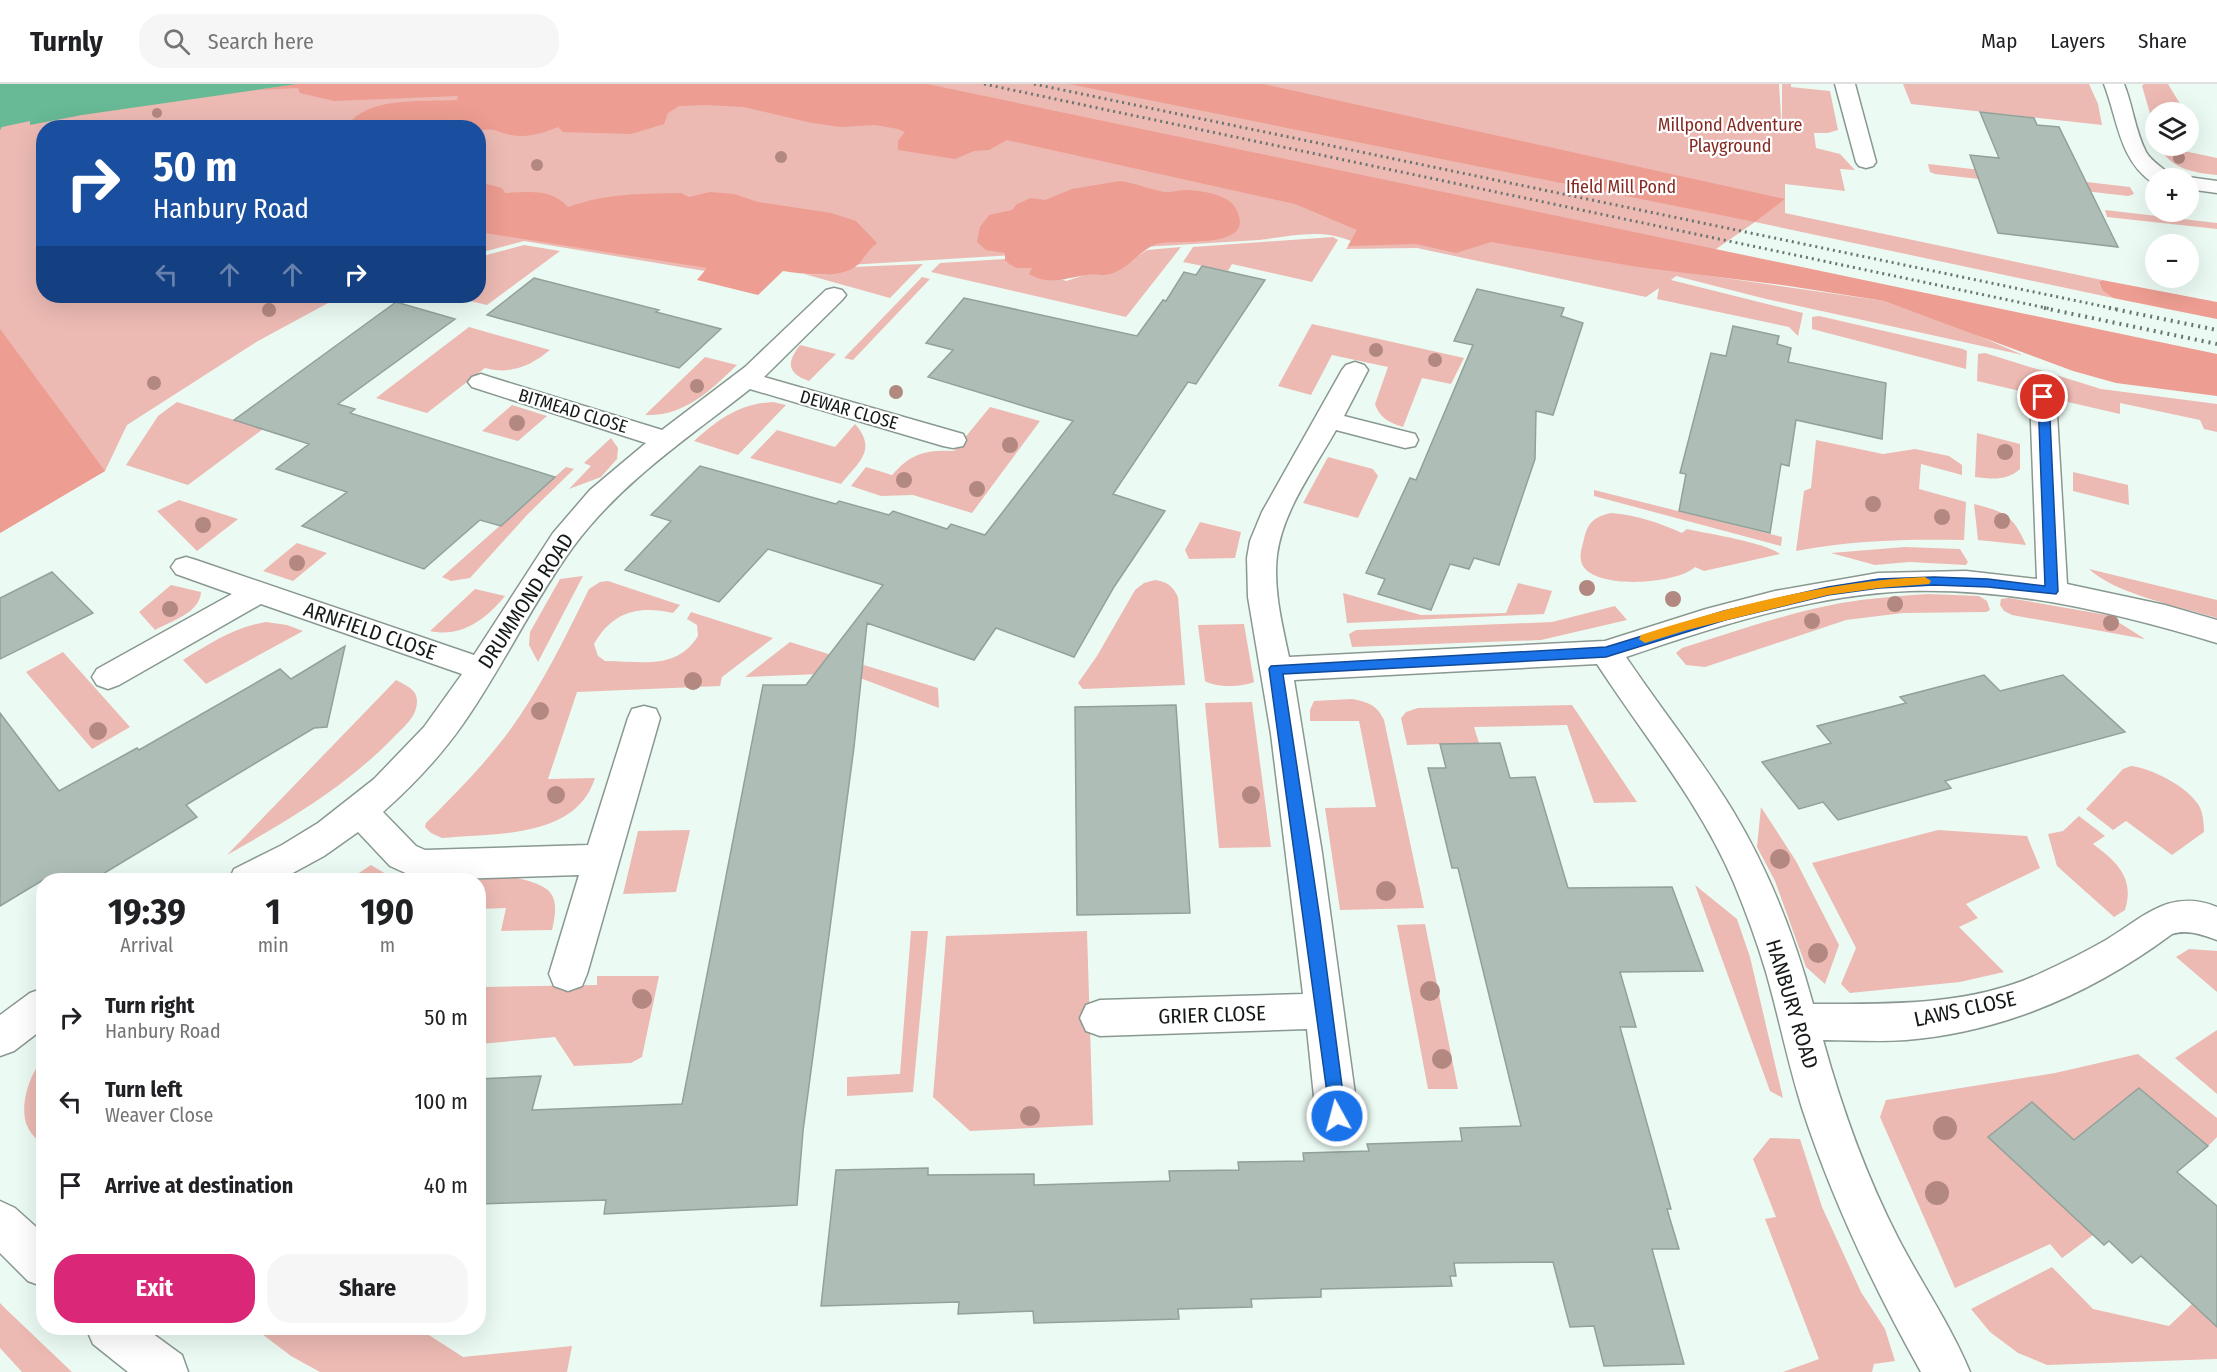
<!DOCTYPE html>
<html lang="en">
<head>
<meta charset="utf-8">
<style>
  body { margin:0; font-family:"Fira Sans Condensed",sans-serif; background:#f6f6f6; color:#202124; height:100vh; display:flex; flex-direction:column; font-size:22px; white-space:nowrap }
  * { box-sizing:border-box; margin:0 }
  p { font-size:20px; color:#757577 }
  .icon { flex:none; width:33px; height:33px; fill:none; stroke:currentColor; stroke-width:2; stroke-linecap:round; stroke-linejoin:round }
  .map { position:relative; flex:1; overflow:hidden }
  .details { position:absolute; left:36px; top:789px; width:450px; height:462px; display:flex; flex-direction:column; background:#fff; border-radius:24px; box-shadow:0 6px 24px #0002 }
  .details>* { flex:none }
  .banner { position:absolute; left:36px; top:36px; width:450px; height:183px; border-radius:24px; box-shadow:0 6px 24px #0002; background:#1a4fa0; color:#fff; overflow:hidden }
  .tools { position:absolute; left:2145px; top:18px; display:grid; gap:12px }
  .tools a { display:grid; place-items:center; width:54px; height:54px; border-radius:50%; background:#fff; box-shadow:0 6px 24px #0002; font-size:30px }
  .pin { position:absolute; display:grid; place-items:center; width:51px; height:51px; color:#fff; margin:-26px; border:3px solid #fff; border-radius:50%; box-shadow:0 2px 6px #0007 }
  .me { position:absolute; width:66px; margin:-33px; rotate:353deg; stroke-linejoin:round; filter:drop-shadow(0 0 4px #0008) }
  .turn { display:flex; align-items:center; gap:21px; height:126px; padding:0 18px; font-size:27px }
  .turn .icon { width:78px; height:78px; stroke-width:2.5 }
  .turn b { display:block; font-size:42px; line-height:51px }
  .lanes { display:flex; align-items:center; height:57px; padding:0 18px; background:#0003; justify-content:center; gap:30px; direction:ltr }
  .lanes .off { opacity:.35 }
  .eta { display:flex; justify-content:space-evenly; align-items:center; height:102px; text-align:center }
  .eta b { font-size:36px; font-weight:700; line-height:42px }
  .cta { display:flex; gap:12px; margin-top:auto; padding:12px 18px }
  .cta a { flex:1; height:69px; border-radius:24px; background:#db2777; color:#fff; font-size:24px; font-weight:700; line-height:69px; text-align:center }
  .cta a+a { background:#f6f6f6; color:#202124 }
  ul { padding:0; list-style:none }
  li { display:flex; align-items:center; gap:18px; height:84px; padding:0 18px }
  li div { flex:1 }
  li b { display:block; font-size:22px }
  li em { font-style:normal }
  header { display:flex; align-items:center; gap:36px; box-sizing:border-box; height:84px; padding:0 30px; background:#fff; border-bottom:2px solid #e0e0e0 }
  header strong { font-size:28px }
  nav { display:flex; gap:33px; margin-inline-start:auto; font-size:21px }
  .search { width:420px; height:54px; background:#f6f6f6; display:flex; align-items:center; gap:15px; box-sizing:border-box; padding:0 21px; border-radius:24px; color:#757577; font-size:22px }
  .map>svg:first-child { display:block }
</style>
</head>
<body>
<header>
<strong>Turnly</strong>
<div class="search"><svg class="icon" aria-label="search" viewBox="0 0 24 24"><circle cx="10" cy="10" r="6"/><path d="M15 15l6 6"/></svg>Search here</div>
<nav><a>Map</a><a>Layers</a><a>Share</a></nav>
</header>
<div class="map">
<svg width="2217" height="1288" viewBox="0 0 2217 1288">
  <rect width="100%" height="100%" fill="#ebfbf3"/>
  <path fill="#ecbab3" d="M0,0H1779L1782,49V0H1791V3L1830,7L1838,46L1828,49H1814L1816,64L1840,70L1855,86L1840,85L1845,107L1785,100V129L2102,196L2099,200L2102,206L2113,214L1755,138L1683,188L1884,217L1965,246L2023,271L1766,215L1676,192L1671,196L1803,229L1798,252L1789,243L1657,215L1659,204L1646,213L1417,164L1346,165L1351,157C1321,144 1290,152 1259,156L717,189L524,157L479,169L478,44H44V212H341L258,257L127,341L105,387L0,449Z
    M1903,0H2089L2098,20L2102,41L1911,20Z
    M2144,0H2168L2185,28H2156L2155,46L2142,2Z
    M2160,62L2217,74V91C2194,89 2168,84 2160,62Z
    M1928,80L2130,103L2134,110L2128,112L1935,90L1930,88Z
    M2105,126L2217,139V145L2107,133Z
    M1333,153L1338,156L1312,198L1232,180L1228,187L1183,178L1193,163Z
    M524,161L560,167L487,221L449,212H478L479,173Z
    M1181,163L1126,233L931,188L940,179L1005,175L1006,178L1033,184L1066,197L1085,191L1110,190L1147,166Z
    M923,180L890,214L804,190C819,191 838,192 852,183Z
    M922,193L930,195L853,276L844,274Z
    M1819,232L1963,265L1967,267L1966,285L1812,245V233Z
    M1312,240L1464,274L1451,300L1422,294L1403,343C1388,338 1380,334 1375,320L1388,283L1332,271L1311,311L1278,302Z
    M469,243L550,266C531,282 509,291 485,284L427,329L376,314Z
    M800,261L836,270L809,297C786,289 787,278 800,261Z
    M1985,269L2101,305L2217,320V348L2204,345L2200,336L2120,319V330L1977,297L1978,270Z
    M705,273L737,281C711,306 684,333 645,331Z
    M177,318L263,345L188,401L126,381L158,332Z
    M773,318L786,321L738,371L694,357C719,335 739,320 773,318Z
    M512,321L547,332L518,357L482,347Z
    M990,323L1040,337L972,429L913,411L881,412L851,402L866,383L892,391C912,369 925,366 954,367Z
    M855,340C878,366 858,379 841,400L750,374L777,346L835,363Z
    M1977,349L2020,360V385C2007,397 1992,395 1975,393Z
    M611,354L618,364L617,375L601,393L569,405L591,382L584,379Z
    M1816,356L1883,370L1915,365L1949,372L1962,381V391L1921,380L1919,405L1966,418L1964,456C1907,455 1853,456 1796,467L1804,407L1811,404Z
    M1328,373L1373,385L1378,392L1358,434L1303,419Z
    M566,383L574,385L528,430L470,494L451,497L442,493Z
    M2073,388L2128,401L2129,421L2073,407Z
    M1594,406L1782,453L1781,462L1594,412Z
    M179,416L238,435L197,467L157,427Z
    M1974,420C2005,428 2013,431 2026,461L1978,456Z
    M1611,429C1636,431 1660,439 1682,449L1687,445C1708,450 1765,458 1780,470L1704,487L1695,483C1677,500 1598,506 1583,482C1578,473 1582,464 1584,455C1588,438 1594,433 1611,429Z
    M1200,438L1241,448L1235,474L1189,475L1185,466Z
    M297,459L327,469L293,497L263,487Z
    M1905,463L1960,465L1968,478L1966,481L1909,478L1875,481L1831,469Z
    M2089,485L2217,516V534C2181,523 2115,510 2089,485Z
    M583,492L538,578L529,561L530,548L560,495Z
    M1155,496C1167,498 1172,501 1178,513L1185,601L1083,605L1078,599L1097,572L1135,506L1144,499Z
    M608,497L680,521L673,529C638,521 612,528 594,560L598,572L605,577C641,577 676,587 698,552L697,541L687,535L691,528L773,554L722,593L720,602L577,608L548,695L595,694C576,755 494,749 442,754L431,749L425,743L426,739C453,712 481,684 504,654C539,608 564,556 589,505L600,498Z
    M1518,499L1552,507L1544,530L1347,539L1343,509L1421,531L1506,529Z
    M171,501L201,508C200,529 171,537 155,546L139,528Z
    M475,505L505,512C486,535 462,554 430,547Z
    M1928,510L1979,512L1987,517L1990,526L1986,528L1903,529L1846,536L1705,583L1686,581L1676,569L1682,564C1734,548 1787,529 1841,519C1870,514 1899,512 1928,510Z
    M2009,514L2107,531L2145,555L2012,531L2004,527L2000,521L2001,515Z
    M1615,522L1627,536L1541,556L1352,563L1349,550L1356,546L1552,538Z
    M266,538L287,541L303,547L206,600L183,576C210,559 235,543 266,538Z
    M1244,540L1254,598C1242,603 1216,604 1205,597L1198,541Z
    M790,558L938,604L939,624L847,589L745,593Z
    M63,568L130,643L92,665L26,588Z
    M396,596C405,601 417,605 417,617C417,634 403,643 393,654C344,704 287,737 227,771Z
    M1352,615C1368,618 1377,621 1384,636L1424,824L1340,826L1325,724L1376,723L1359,637H1310V626L1314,617Z
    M1252,618L1271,763L1219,764L1205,619Z
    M1572,621L1637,718L1594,719L1567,641L1474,643L1479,659L1407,661L1401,634L1406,628L1418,624Z
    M2131,682C2151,684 2186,702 2198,720C2203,727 2204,740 2204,748L2172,771L2126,737L2113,746L2086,725L2123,685Z
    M1761,723L1796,777L1839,861L1825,900L1806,883L1775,797L1757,763Z
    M2079,732L2105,752L2093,760C2117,778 2135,794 2125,826L2114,833L2057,782L2048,750L2063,747Z
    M690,746L676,808L623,810L638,747Z
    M1938,746L2027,752L2040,784L1966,820L1978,834L1959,843L2004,888L1960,898L1850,909L1841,900L1856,864L1812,779Z
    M371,781L396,796H348Z
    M517,794C551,802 561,809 552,846L501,847L506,824L479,825L478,796H461Z
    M1695,801L1737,835L1750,873L1783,1014L1770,1007Z
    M1425,840L1458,1005H1428L1397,841Z
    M911,847H928L913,1008L847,1012V993L900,990Z
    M1087,847L1093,1041L970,1047L933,1013L946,852Z
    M2189,865L2217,867V908L2176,873Z
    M597,892H659L642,973L631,979L574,982L555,953L479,960V922L485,903L597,901Z
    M2217,946V1010L2175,974Z
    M2138,970L2217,1034V1053L2208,1062L2139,1004L2074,1056L2093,1151L2062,1174L2050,1160L1955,1204L1880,1033L1886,1016L2055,989Z
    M43,975V1062C36,1055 29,1048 26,1039C20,1020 30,989 43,975Z
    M1770,1054L1800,1055L1822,1123L1861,1208L1885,1245L1895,1277L1874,1280L1872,1288H1783L1819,1275L1765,1135L1776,1133L1753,1075Z
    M2052,1183L2093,1225L2169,1242L2192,1220L2217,1243V1275L2047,1281L2018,1269L1990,1248L1971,1225Z
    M0,1219L9,1228L72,1288H22L0,1264Z
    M254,1244H418L463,1273L572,1262L567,1288H320L291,1272Z"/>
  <path fill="#ed9d91" d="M297,0H927L2217,270V312L2116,299L2073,287L1884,217L1789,202L1638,183L1491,158L1456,169L1416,160L1348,162L1357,146L1295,120L1007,56L989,66L974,67L955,75L898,66V57L905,48L898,45L875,41L841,43L812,39L744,23L706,21L679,22L668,29L664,40L631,50L563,48L558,43C543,49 528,54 511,51C496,48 495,43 479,47L478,44L348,43L347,42C367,12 424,18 457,16L458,12L334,17L300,9L298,4L257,6Z
    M1069,0H1263L1785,115L1755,138Z
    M1120,97C1135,99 1149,105 1164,108C1171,109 1179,106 1187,106C1202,107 1229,110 1236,125C1259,168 1172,154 1156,160C1139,167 1127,186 1110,190C1103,192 1094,190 1087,191C1065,194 1050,202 1029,190L1032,184H1016L1005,177V169L986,166L977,158L980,143L989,131L1012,126L1017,120L1031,114L1045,116L1072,105Z
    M479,98L502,104L505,109C528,108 551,104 568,123C609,109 638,110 681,109L689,113L710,108L734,110L758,118L831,129L856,137L877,159C870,165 867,169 862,176C848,197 804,190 783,187L758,211L697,196L707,184L479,148Z
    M2102,196L2217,218V235L2113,214L2102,206L2099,199Z
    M0,245L105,387L0,449Z"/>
  <path fill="#67ba95" d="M0,0H297L82,31L30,41V37L2,43L0,46Z"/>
  <path fill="#aebdb6" stroke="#92a199" stroke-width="1.5" d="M1980,28L2034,34L2037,41L2059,43L2118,163L1998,149L1970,71L1999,74Z
    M1202,182L1265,196L1196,300L1188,298L1113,410L1165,427L1114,503L1074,573L996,544L974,576L867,539L854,663L803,1047L797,1121L604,1130L606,1116L478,1120V995L541,992L532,1026L682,1020L763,601H806L883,501L768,465L719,518L625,486L671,437L651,431L700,382L836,420L839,417L889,431L893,427L947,445L951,440L985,451L1073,337L928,293L953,266L926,259L964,214L1137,252L1163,216L1166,217L1184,188L1196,191Z
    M534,194L659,226L656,228L721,245L679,284L487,231Z
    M1477,205L1564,224L1561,232L1583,239L1553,331L1536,327L1535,375L1499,481L1474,474L1469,485L1450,480L1431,526L1378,510L1385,495L1366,489L1410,394L1416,396L1473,261L1454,257Z
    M396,218L455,235L338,320L355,325L350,329L555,393L501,442L480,436L424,485L302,442L347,408L276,385L309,360L234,336Z
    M1733,242L1779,252L1777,260L1791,264L1788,278L1886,299L1882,355L1796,336L1789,382L1781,380L1770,449L1679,427L1686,390L1680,389L1711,269L1726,272Z
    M52,488L93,529L0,575V514Z
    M345,562L327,643L314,644L186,721L197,733L93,796H43L0,822V629L59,707L137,664L139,666L280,585L291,595Z
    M1984,591L2000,607L2063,591L2125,648L1945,697L1951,704L1838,736L1823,718L1799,725L1762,678L1831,659L1817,642L1906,619L1900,613Z
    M1176,621L1190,829L1077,831L1075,623Z
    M1500,659L1510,694L1535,693L1568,804L1672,803L1703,887L1620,888L1636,943H1620L1671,1125H1667L1679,1165H1652L1684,1280L1604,1282L1594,1242L1570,1243L1553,1178L1454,1179L1456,1192H1450L1452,1202L1321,1205V1213L1251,1215L1252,1223L1178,1225L1179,1235L1034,1239L1033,1227L958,1230L959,1218L821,1222L836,1086L928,1084V1091L1034,1090V1101L1170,1097L1169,1087L1239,1086L1238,1078L1304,1077L1303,1069L1369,1067L1367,1060L1462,1057L1460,1044L1521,1042L1458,784H1452L1428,684H1446L1440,660Z
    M2139,1004L2208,1062L2177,1088L2217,1122V1243L2141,1172L2132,1179L2109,1157L2104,1161L1988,1053L2032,1018L2074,1056Z"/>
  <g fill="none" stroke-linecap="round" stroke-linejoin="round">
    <defs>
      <path id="minor" d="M1835,0H1855L1876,78L1873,82L1866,84L1859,82L1856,78Z
        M2104,0H2124C2133,22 2135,47 2146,68C2152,79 2166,84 2171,94H2156V99H2153C2119,76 2118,36 2104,0Z
        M2188,93L2217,97V109L2188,105V94H2180Z
        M834,204L842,206L846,211L842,216L764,293L963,350L966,356L963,362L953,364L943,362L750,305C688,354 621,398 573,463C532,519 503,583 463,640C440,673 412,702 383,728L416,762L425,766L588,761L628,634L632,625L644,622L656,625L660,634L587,890L582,902L568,907L554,902L549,890L579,791L421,796L390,782L358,748L324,772L280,796H229L234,785L282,761L318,739L374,695L424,643L462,590L261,520L119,601L108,605L97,601L92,593L97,585L232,510L176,490L171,483L176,476L186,473L196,476L474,571L553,449L590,406L646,359L472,303L468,298L472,293L481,290L490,293L662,346L745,283L826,206Z
        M1355,278L1364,281L1368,286L1344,332L1415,350L1418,356L1415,362L1405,364L1336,346C1314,385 1283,426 1277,471C1273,505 1282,540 1289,573L1605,557L1706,525L1775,507L1878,489L1966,487L2037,495L2030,313L2034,307L2043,305L2052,307L2056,313L2067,500L2165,521L2217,536V559C2117,529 2014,504 1909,507C1812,511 1717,542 1626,573C1661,625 1700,673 1733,727C1769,787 1795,853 1813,920C1889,920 1971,922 2041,889C2063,879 2085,868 2106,856C2144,833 2170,804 2217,823V856C2202,851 2188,845 2172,850C2094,908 2004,948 1906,956C1879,958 1850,956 1823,956C1842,1025 1866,1092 1899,1156C1922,1200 1951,1242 1970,1288H1921C1874,1204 1832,1116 1802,1024C1788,980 1779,933 1766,888C1757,858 1746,828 1734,799C1700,719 1644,652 1597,580L1294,596L1322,769L1358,1032L1352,1046L1337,1052L1322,1046L1316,1032L1307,945L1100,952L1086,947L1080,934L1086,921L1100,916L1303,910L1271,650L1248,513L1247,474L1250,457L1262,428L1342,286L1346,281Z
        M44,904V944L14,967L0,972V931L30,909Z
        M0,1117L15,1124L44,1150V1203L28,1197L0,1169Z
        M86,1244H145L182,1271L188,1288H128L93,1260Z"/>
    </defs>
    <use href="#minor" stroke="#899890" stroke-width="3"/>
    <use href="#minor" fill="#fff" fill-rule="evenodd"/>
    <path stroke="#6b7570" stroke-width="3" stroke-dasharray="2 4" stroke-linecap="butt" d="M984,0L2051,225
      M1034,0L2116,225"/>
    <path stroke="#6b7570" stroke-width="4" stroke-dasharray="2 5" stroke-linecap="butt" d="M2044,224L2217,260
      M2109,224L2217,246"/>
  </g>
  <g fill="#b38880">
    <circle cx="157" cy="29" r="5"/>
    <circle cx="781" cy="73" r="6"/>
    <circle cx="2179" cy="74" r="6"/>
    <circle cx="537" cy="81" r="6"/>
    <circle cx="269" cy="226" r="7"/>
    <circle cx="1376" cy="266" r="7"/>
    <circle cx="1435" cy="276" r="7"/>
    <circle cx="154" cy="299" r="7"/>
    <circle cx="697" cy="302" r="7"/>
    <circle cx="896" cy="308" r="7"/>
    <circle cx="517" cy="339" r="8"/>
    <circle cx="1010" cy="361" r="8"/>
    <circle cx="2005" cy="368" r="8"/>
    <circle cx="904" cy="396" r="8"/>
    <circle cx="977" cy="405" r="8"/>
    <circle cx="1873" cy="420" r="8"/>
    <circle cx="1942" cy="433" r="8"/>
    <circle cx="2002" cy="437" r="8"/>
    <circle cx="203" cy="441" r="8"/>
    <circle cx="297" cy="479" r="8"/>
    <circle cx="1587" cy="504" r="8"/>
    <circle cx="1673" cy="515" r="8"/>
    <circle cx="1895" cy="520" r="8"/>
    <circle cx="170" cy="525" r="8"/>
    <circle cx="1812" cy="537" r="8"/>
    <circle cx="2111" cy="539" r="8"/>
    <circle cx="693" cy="597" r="9"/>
    <circle cx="540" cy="627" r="9"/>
    <circle cx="98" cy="647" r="9"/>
    <circle cx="556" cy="711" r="9"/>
    <circle cx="1251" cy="711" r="9"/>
    <circle cx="1780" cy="775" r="10"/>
    <circle cx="1386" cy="807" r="10"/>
    <circle cx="1818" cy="869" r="10"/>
    <circle cx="1430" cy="907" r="10"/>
    <circle cx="642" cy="915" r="10"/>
    <circle cx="1442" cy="975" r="10"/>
    <circle cx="1030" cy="1032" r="10"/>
    <circle cx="1945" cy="1044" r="12"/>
    <circle cx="1937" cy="1109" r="12"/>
  </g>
  <path fill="#1a73e8" stroke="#114b97" stroke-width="1.5" d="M2043,310L2049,313L2058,507L2056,510L1988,503L1934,501L1879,504L1828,511L1725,536L1606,573L1283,590L1320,835L1346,1032L1343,1038L1337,1040L1331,1038L1269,585L1271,582L1606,563L1724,527L1828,503L1879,495L1934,493L1988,495L2045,502L2038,313Z"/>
  <path fill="#f59e0b" d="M1925,493L1931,497L1929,500L1879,504L1828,511L1687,546L1645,559L1639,555L1641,551C1733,522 1828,497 1925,493Z"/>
  <g text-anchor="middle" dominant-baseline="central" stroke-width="4.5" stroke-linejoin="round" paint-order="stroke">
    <g font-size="18" fill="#862922" stroke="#fff">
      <text x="1730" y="41">Millpond Adventure<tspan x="1730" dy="21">Playground</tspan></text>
      <text x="1621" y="103">Ifield Mill Pond</text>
    </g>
    <g font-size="18" fill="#151a18" stroke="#fff">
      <text transform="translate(849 326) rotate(16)">DEWAR CLOSE</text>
      <text transform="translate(573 327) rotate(17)">BITMEAD CLOSE</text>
    </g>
    <g font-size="21" fill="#151a18" stroke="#fff">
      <text transform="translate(526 517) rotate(-57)">DRUMMOND ROAD</text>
      <text transform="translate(370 547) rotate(19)">ARNFIELD CLOSE</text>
      <text transform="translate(1792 920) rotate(73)">HANBURY ROAD</text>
      <text transform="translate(1965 925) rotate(-12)">LAWS CLOSE</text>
      <text transform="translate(1212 931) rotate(-2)">GRIER CLOSE</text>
    </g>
  </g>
</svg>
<div class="tools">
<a><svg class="icon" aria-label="layers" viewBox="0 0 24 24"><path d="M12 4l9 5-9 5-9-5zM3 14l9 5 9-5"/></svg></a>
<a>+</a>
<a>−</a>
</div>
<div class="pin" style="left:2043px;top:313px;background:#d93025"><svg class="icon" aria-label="arrive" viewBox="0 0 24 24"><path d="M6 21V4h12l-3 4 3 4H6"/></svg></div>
<svg class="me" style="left:1337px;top:1032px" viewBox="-20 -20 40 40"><circle r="17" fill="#1a73e8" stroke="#fff" stroke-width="3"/><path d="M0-11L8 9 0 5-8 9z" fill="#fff"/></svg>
<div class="banner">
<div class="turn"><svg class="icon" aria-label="right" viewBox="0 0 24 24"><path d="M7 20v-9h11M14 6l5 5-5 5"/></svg><div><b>50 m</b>Hanbury Road</div></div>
<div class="lanes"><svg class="icon off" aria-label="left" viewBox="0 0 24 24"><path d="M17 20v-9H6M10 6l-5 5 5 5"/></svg><svg class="icon off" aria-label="ahead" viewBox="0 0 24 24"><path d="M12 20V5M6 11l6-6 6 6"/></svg><svg class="icon off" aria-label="ahead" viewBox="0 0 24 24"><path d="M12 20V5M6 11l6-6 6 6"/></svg><svg class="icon" aria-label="right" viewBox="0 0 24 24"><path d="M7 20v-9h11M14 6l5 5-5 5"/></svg></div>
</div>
<section class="details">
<div class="eta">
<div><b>19:39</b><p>Arrival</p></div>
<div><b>1</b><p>min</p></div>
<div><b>190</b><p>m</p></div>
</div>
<ul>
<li><svg class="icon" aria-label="right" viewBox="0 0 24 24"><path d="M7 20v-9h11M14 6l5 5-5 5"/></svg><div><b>Turn right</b><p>Hanbury Road</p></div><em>50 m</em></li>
<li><svg class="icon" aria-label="left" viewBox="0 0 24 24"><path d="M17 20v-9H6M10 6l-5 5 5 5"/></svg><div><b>Turn left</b><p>Weaver Close</p></div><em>100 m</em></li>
<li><svg class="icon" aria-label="arrive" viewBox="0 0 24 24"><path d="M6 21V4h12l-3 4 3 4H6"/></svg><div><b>Arrive at destination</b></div><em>40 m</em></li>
</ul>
<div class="cta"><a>Exit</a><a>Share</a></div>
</section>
</div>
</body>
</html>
